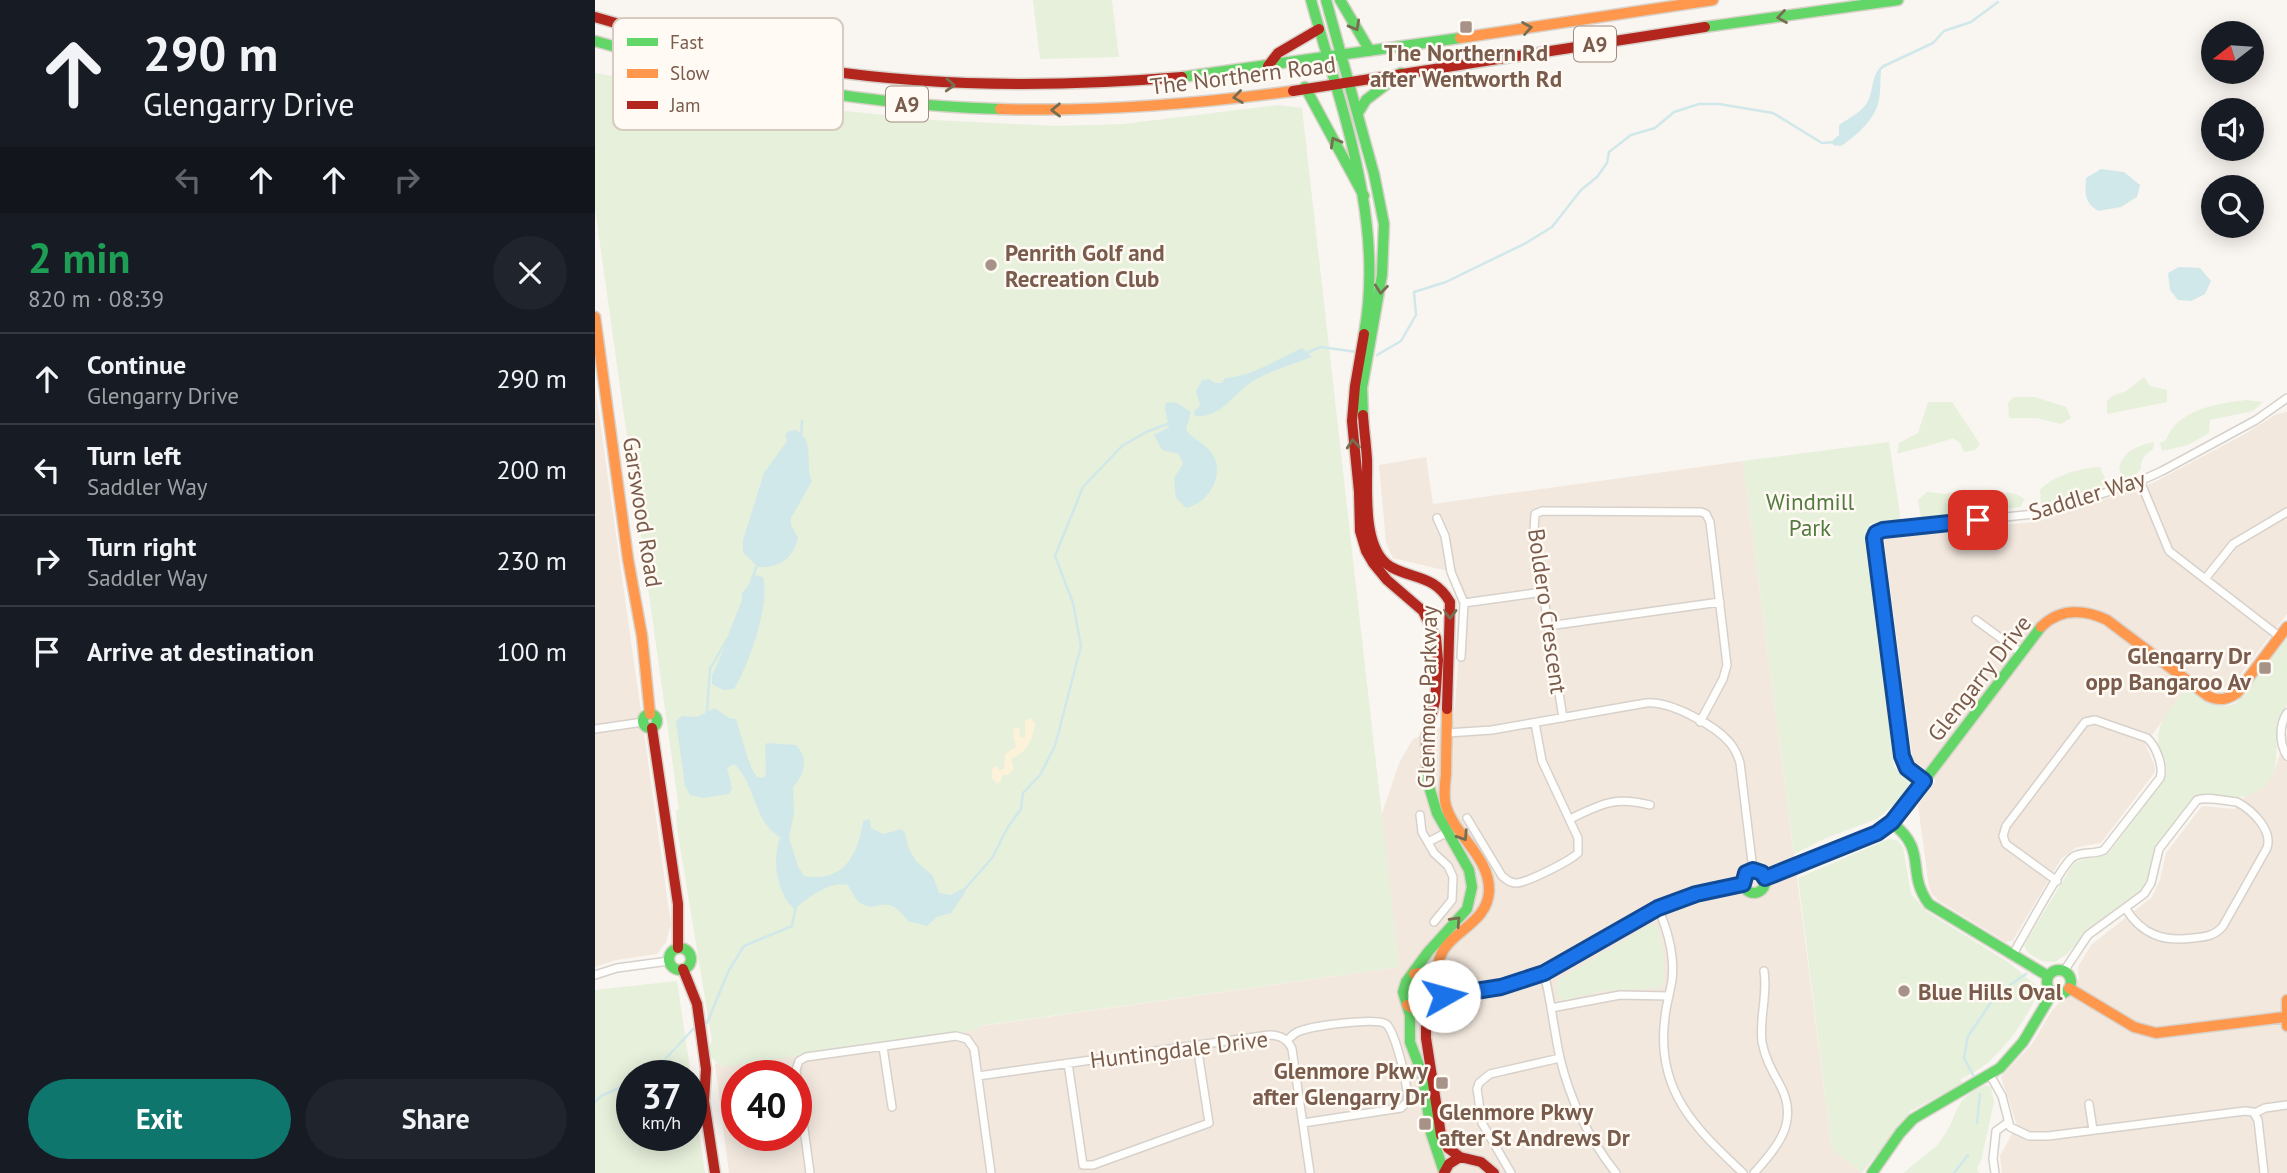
<!DOCTYPE html>
<html lang="en">
<head>
<meta charset="utf-8">
<style>
  body { margin:0; font-family:"PT Sans",sans-serif; background:#20242c; color:#f1f3f6; height:100vh; display:flex; flex-direction:column; font-size:26px; white-space:nowrap }
  * { box-sizing:border-box; margin:0 }
  p { font-size:23px; color:#9ea1a6 }
  .icon { flex:none; width:38px; height:38px; fill:none; stroke:currentColor; stroke-width:2; stroke-linecap:round; stroke-linejoin:round }
  .map { position:relative; flex:1; overflow:hidden }
  .drawer { display:flex; flex-direction:column; background:#171b24; width:595px }
  .drawer>* { flex:none }
  .banner { background:#171b24; color:#f1f3f6; overflow:hidden }
  .needle { width:46px; rotate:253deg }
  .controls { position:absolute; left:1606px; top:21px; display:grid; gap:14px }
  .controls a { display:grid; place-items:center; width:63px; height:63px; border-radius:50%; background:#171b24; box-shadow:0 4px 18px #0003; font-size:35px }
  .speed { position:absolute; left:21px; top:1060px; display:flex; gap:14px; font-size:35px; font-weight:700; text-align:center }
  .speed>* { display:grid; place-content:center; width:91px; height:91px; border-radius:50%; background:#171b24; box-shadow:0 4px 18px #0003; line-height:1 }
  .speed small { font-size:18px; font-weight:400 }
  .speed .limit { border:10px solid #d22; background:#fff; color:#111 }
  .pin { position:absolute; display:grid; place-items:center; width:60px; height:60px; color:#fff; margin:-30px; border-radius:14px; box-shadow:0 4px 10px #0006 }
  .me { position:absolute; width:77px; margin:-38px; rotate:83deg; stroke-linejoin:round; filter:drop-shadow(0 0 5px #0008) }
  .turn { display:flex; align-items:center; gap:24px; height:147px; padding:0 28px; font-size:32px }
  .turn .icon { width:91px; height:91px; stroke-width:2.5 }
  .turn b { display:block; font-size:49px; line-height:60px }
  .lanes { display:flex; align-items:center; height:66px; padding:0 28px; background:#0003; justify-content:center; gap:35px; direction:ltr }
  .lanes .off { opacity:.35 }
  .round { display:grid; place-items:center; flex:none; width:74px; height:74px; border-radius:37px; background:#20242c }
  .head { display:flex; align-items:center; justify-content:space-between; height:119px; padding:0 28px }
  h1 { font-size:42px; font-weight:800; line-height:52px; color:#1e9e55 }
  .primary-button { display:flex; gap:14px; margin-top:auto; padding:14px 28px }
  .primary-button a { flex:1; height:80px; border-radius:42px; background:#0f766e; color:#fff; font-size:28px; font-weight:800; line-height:80px; text-align:center }
  .primary-button a+a { background:#20242c; color:#f1f3f6 }
  ul { padding:0; list-style:none }
  li { display:flex; align-items:center; gap:21px; height:91px; padding:0 28px; border-top:2px solid #363941 }
  li div { flex:1 }
  li b { display:block; font-size:26px }
  li em { font-style:normal }
  main { display:flex; flex:1; min-height:0 }
  .map>svg:first-child { display:block }
</style>
</head>
<body>
<main>
<section class="drawer">
<div class="banner">
<div class="turn"><svg class="icon" aria-label="ahead" viewBox="0 0 24 24"><path d="M12 20V5M6 11l6-6 6 6"/></svg><div><b>290 m</b>Glengarry Drive</div></div>
<div class="lanes"><svg class="icon off" aria-label="left" viewBox="0 0 24 24"><path d="M17 20v-9H6M10 6l-5 5 5 5"/></svg><svg class="icon" aria-label="ahead" viewBox="0 0 24 24"><path d="M12 20V5M6 11l6-6 6 6"/></svg><svg class="icon" aria-label="ahead" viewBox="0 0 24 24"><path d="M12 20V5M6 11l6-6 6 6"/></svg><svg class="icon off" aria-label="right" viewBox="0 0 24 24"><path d="M7 20v-9h11M14 6l5 5-5 5"/></svg></div>
</div>
<div class="head"><div><h1>2 min</h1><p>820 m · 08:39</p></div><a class="round"><svg class="icon" aria-label="close" viewBox="0 0 24 24"><path d="M6 6l12 12M18 6L6 18"/></svg></a></div>
<ul>
<li><svg class="icon" aria-label="ahead" viewBox="0 0 24 24"><path d="M12 20V5M6 11l6-6 6 6"/></svg><div><b>Continue</b><p>Glengarry Drive</p></div><em>290 m</em></li>
<li><svg class="icon" aria-label="left" viewBox="0 0 24 24"><path d="M17 20v-9H6M10 6l-5 5 5 5"/></svg><div><b>Turn left</b><p>Saddler Way</p></div><em>200 m</em></li>
<li><svg class="icon" aria-label="right" viewBox="0 0 24 24"><path d="M7 20v-9h11M14 6l5 5-5 5"/></svg><div><b>Turn right</b><p>Saddler Way</p></div><em>230 m</em></li>
<li><svg class="icon" aria-label="arrive" viewBox="0 0 24 24"><path d="M6 21V4h12l-3 4 3 4H6"/></svg><div><b>Arrive at destination</b></div><em>100 m</em></li>
</ul>
<div class="primary-button"><a>Exit</a><a>Share</a></div>
</section>
<div class="map">
<svg width="1692" height="1173" viewBox="0 0 1692 1173">
  <rect width="100%" height="100%" fill="#f9f5f0"/>
  <path fill="#f2e8de" fill-rule="evenodd" d="M0,386L76,924L71,942L62,954L21,960L0,967Z
    M1692,412V614L1636,687L1620,689L1602,676L1550,744L1560,766V772L1506,843L1482,847L1466,859L1418,940L1411,942L1344,901L1337,894L1334,887L1323,805L1341,781L1318,763L1289,541L1293,536L1440,522L1558,483L1648,435L1682,414Z
    M831,457L838,504L1148,461L1237,1149L1267,1173H134L120,1064L804,967L786,816L805,761L818,739L859,721L867,610L853,571L798,558L791,543L784,465ZM142,1076H201V1136H142Z
    M1692,732V1173H1407L1405,1156L1422,1125L1406,1077L1437,1044L1456,1012L1484,979L1483,967L1496,945L1557,897L1565,880L1571,853L1607,806L1640,809L1650,796L1665,788L1680,769Z"/>
  <path fill="#e7f0db" d="M438,0H517L524,57L445,59Z
    M0,73L179,104L339,120L461,126L528,124L684,105L707,108L804,967L384,1026V1030L127,1067C119,1060 108,1054 117,1041L82,828L81,810L84,809L0,208Z
    M1549,377L1555,386L1572,390V402L1512,414V401L1517,396L1531,391Z
    M1419,397H1440L1471,407L1476,418L1466,424L1442,418H1414L1413,403Z
    M1651,400L1668,402L1658,411L1615,420L1614,433L1593,445L1567,451L1565,443L1571,440C1583,409 1621,404 1651,400Z
    M1333,402H1357L1385,444L1380,450L1369,452L1365,443L1358,438C1339,445 1321,448 1302,454L1304,443L1323,433Z
    M1294,442L1306,521L1274,524L1276,543L1272,544L1290,678L1288,676L1299,767L1318,781L1303,801L1282,819L1231,838L1199,854L1148,461Z
    M1559,442L1558,449C1549,455 1546,459 1546,469L1541,474L1528,479L1524,467C1530,450 1542,446 1559,442Z
    M1505,467L1513,485L1446,505L1445,490C1459,475 1486,468 1505,467Z
    M1365,491C1373,491 1381,493 1389,494C1404,495 1417,488 1429,499L1426,507L1326,517L1323,500L1332,492L1349,494Z
    M1692,638C1692,659 1692,682 1692,703C1691,711 1683,717 1682,727C1680,755 1688,782 1654,795C1636,802 1618,790 1601,796L1559,848L1552,882L1540,897L1492,932L1473,953L1460,962L1447,961L1433,953L1429,945L1478,864C1489,856 1502,860 1514,853L1570,778C1575,765 1567,759 1564,747C1558,724 1580,704 1593,687C1609,699 1621,712 1641,703Z
    M1294,839L1302,840L1308,847L1316,894L1331,911L1413,962L1443,987C1439,1012 1407,1053 1386,1068C1380,1072 1373,1075 1366,1079L1367,1084L1316,1111L1267,1173L1237,1149L1203,878Z
    M1056,924L1062,926C1069,945 1071,964 1068,984L1063,988L1008,991L968,1000L963,997L961,985L964,979Z
    M82,981L96,1076H37V1136H96V1077L110,1173H0V990Z
    M1391,1085L1396,1087L1399,1102L1386,1161L1382,1168L1384,1173H1309C1321,1160 1337,1153 1347,1139C1366,1112 1356,1100 1391,1085Z"/>
  <path fill="#fbf2d9" d="M436,718L440,724C438,740 431,753 416,759L419,769L413,775H407V780L402,784L397,778V769L400,766L405,770L409,769L410,754L421,747L418,733L419,728H424L425,737H430V721Z"/>
  <path fill="#d0e8ea" d="M1289,64L1291,66L1286,70C1285,81 1286,94 1283,104C1278,121 1260,137 1246,146L1238,145V140L1244,135V125C1254,118 1269,111 1274,99C1279,85 1277,73 1289,64Z
    M1506,169L1529,172L1545,185L1542,197L1526,207L1503,211C1489,202 1490,194 1491,178Z
    M1584,267L1605,268L1616,281L1610,294L1596,301L1583,300L1575,290L1573,273Z
    M707,348L717,357C697,365 673,371 655,383C637,396 624,419 600,416L599,411L605,406L601,391L607,380L614,379L620,383H627L630,378C657,376 683,359 707,348Z
    M571,402L582,403L596,412L591,430C598,439 609,443 616,452C632,473 614,503 591,508L581,498L579,478L588,464L584,454L567,450L559,435L574,427L570,409Z
    M201,430C221,442 209,463 217,481L196,518V525L203,538C198,559 184,568 163,567L148,552V540L169,473L192,441L190,435L194,431Z
    M160,575L168,577C176,603 153,667 139,689L128,690L117,684V676L147,607V594Z
    M120,708L134,718L141,719C146,734 154,768 162,777L169,778L171,773L170,746L172,743L201,745C215,760 209,774 198,787L199,813L194,838L203,866L209,876C249,883 263,855 268,821L275,819L276,828L289,834L306,829L310,833L313,847L321,861L338,876L344,893L356,895L367,889L371,891L356,913L342,917L332,926L313,921C291,890 283,914 267,904C260,901 257,891 253,885C235,880 213,898 199,909C181,893 177,858 185,837C158,822 161,783 139,764L132,768L137,788L134,794L108,798L95,795L90,786L81,721L87,716L102,717Z"/>
  <g fill="none" stroke-linecap="round" stroke-linejoin="round">
    <path stroke="#d0e8ea" stroke-width="2.5" d="M181,38L183,47L191,49
      M1289,66L1338,43L1349,31L1376,22L1403,2
      M711,353L726,347L762,352
      M782,355L806,341L821,315L819,292L851,282L931,243L957,227L986,190L1002,177L1012,163L1014,152L1036,135L1060,128L1079,112L1104,104H1124L1178,113L1227,143L1240,142
      M206,436L207,421
      M156,582L162,565
      M112,712L115,669L134,636L148,601
      M368,891L397,858L413,827L426,809L428,793L445,775L460,746L486,646L478,603L460,556L488,487L527,446L551,432L575,423
      M109,1023H112L134,970L149,946L197,926L201,906
      M1378,1075L1369,1058L1373,1036L1402,994L1431,974
      M49,1076L59,1071L102,1025
      M0,1102L6,1096L37,1082
      M1382,1123L1385,1094
      M1359,1173L1373,1155"/>
    <defs>
      <path id="street" d="M1545,481L1574,551L1685,637
        M842,518L850,536L856,572L869,603L866,657
        M1610,579L1638,544L1692,512
        M869,603L948,592
        M1381,620L1426,653
        M953,626L1125,602
        M1692,713C1684,725 1684,743 1692,756
        M968,718L948,592L939,530L940,514L947,511L1106,512L1111,514L1115,522L1132,665L1128,679L1105,722
        M0,729L48,722
        M852,733L897,730L1051,703C1075,701 1120,725 1135,743C1140,749 1143,756 1145,763L1158,870
        M1329,781L1312,768L1307,756L1279,545L1281,533L1288,530L1449,513L1545,481L1567,471L1661,420L1692,398
        M825,815L827,832L839,853L853,866L858,877L857,900L839,922
        M872,818L907,876C912,880 915,883 922,883C933,882 975,861 983,853V838L947,761L940,723
        M975,819C1006,804 1020,796 1055,805
        M833,842L853,832
        M1063,908C1073,931 1080,955 1077,980C1075,993 1071,1005 1070,1017C1060,1090 1100,1128 1148,1173
        M1418,955L1423,945C1433,929 1467,864 1478,857C1487,851 1499,855 1509,850L1565,778C1569,766 1561,746 1552,738L1500,720L1490,722L1411,826L1408,836L1411,844L1462,881
        M1469,971L1493,935L1549,894L1556,883L1564,849L1602,800C1612,796 1630,801 1642,802C1657,810 1678,830 1672,848L1628,926C1620,936 1610,937 1598,938C1569,942 1547,935 1531,909
        M949,973C956,1001 959,1030 965,1058C975,1100 994,1139 1021,1173
        M0,975L22,968L74,961
        M956,1008L1025,995L1074,996
        M692,1040C696,1037 700,1032 705,1031C718,1026 781,1017 791,1024C800,1030 815,1091 812,1102L806,1108L708,1123
        M288,1047L297,1107
        M473,1063L488,1165H498L614,1123L602,1045
        M1395,1075L1407,1096L1415,1127L1434,1136H1453L1650,1111L1658,1112L1663,1120L1669,1173
        M383,1076L674,1035C685,1035 693,1039 697,1049L715,1173
        M1494,1104L1498,1130
        M1660,1113L1670,1108L1692,1105
        M215,1173L201,1070L204,1061L211,1057L361,1036L372,1039L379,1049L396,1173
        M916,1173L887,1123L882,1089L884,1083L895,1074L965,1058
        M1159,1173C1182,1148 1204,1122 1186,1087C1178,1072 1170,1059 1167,1042C1164,1018 1173,994 1169,971
        M1400,1173L1398,1159L1401,1131L1412,1123"/>
      <path id="fast" d="M716,0C746,108 790,220 769,334
        M731,0L779,174L789,224L787,275L767,388L768,415
        M745,0L775,51
        M1110,27L1303,0
        M0,41C133,80 266,105 405,109
        M587,77L865,38
        M710,87L769,196
        M763,113L771,100L806,73
        M48 721a7 7 0 1 1 14 0a7 7 0 1 1-14 0Z
        M832,765L833,783L842,813L874,870L877,887L872,909L833,952L811,982L808,992L815,1015V1042L828,1076L836,1133L849,1172
        M1297,823C1334,851 1310,872 1334,904L1453,976
        M1148 882a11 11 0 1 1 22 0a11 11 0 1 1-22 0Z
        M1170,878L1276,836L1297,823L1446,627
        M74 959a11 11 0 1 1 22 0a11 11 0 1 1-22 0Z
        M1452 982a12 12 0 1 1 24 0a12 12 0 1 1-24 0Z
        M1277,1173L1305,1133L1318,1119L1405,1068L1428,1042L1458,992"/>
      <path id="slow" d="M865,38L1118,0
        M405,109C503,112 601,104 698,91
        M0,317L33,559L47,636L55,714
        M1446,627C1465,608 1489,609 1512,620L1613,696C1624,701 1632,700 1642,693L1692,627
        M844,979C835,932 892,932 894,891C895,857 860,836 851,806C848,796 850,784 851,774C851,752 852,730 852,709
        M1474,988L1539,1027L1561,1033L1690,1017
        M1692,1000V1026
        M812,1005C827,1015 841,1013 849,996C847,978 837,970 819,974"/>
      <path id="jam" d="M0,17C75,39 150,59 227,70C347,88 467,87 587,77
        M673,66L683,53L724,29
        M698,91L1110,27
        M769,334L760,386L757,421L764,492L765,531L771,551L778,563L792,580L828,611L841,638L843,660L840,701L831,737L832,765
        M768,415C769,430 771,444 772,459C773,489 766,549 796,567C820,580 839,575 855,602L852,709
        M57,728L83,904V948
        M88,969L102,1004L111,1069L109,1101L120,1173
        M849,996L906,987L949,973L1063,908L1101,894L1148,884
        M836,1011L831,1028V1038L846,1135L853,1148L865,1157
        M849,1173L854,1164L865,1157L886,1162L899,1173"/>
    </defs>
    <use href="#street" stroke="#d7d1cb" stroke-width="10"/>
    <use href="#fast" stroke="#d9d2cb" stroke-width="13"/>
    <use href="#slow" stroke="#d9d2cb" stroke-width="13"/>
    <use href="#jam" stroke="#d9d2cb" stroke-width="13"/>
    <use href="#street" stroke="#fefefd" stroke-width="7"/>
    <use href="#fast" stroke="#63d668" stroke-width="10"/>
    <use href="#slow" stroke="#ff974d" stroke-width="10"/>
    <use href="#jam" stroke="#b3261e" stroke-width="10"/>
  </g>
  <defs><path id="oneway-chevron" d="M-2-3.5L2.5 0L-2 3.5" fill="none" stroke-width="1.6" stroke-linecap="round" stroke-linejoin="round" transform="scale(1.75)"/></defs>
  <g stroke="#776e51">
    <use href="#oneway-chevron" transform="translate(1187 17) rotate(171)"/>
    <use href="#oneway-chevron" transform="translate(760 26) rotate(61)"/>
    <use href="#oneway-chevron" transform="translate(932 28) rotate(-9)"/>
    <use href="#oneway-chevron" transform="translate(355 85) rotate(3)"/>
    <use href="#oneway-chevron" transform="translate(643 97) rotate(172)"/>
    <use href="#oneway-chevron" transform="translate(461 110) rotate(179)"/>
    <use href="#oneway-chevron" transform="translate(740 142) rotate(-119)"/>
    <use href="#oneway-chevron" transform="translate(786 289) rotate(96)"/>
    <use href="#oneway-chevron" transform="translate(758 444) rotate(-95)"/>
    <use href="#oneway-chevron" transform="translate(855 614) rotate(89)"/>
    <use href="#oneway-chevron" transform="translate(868 836) rotate(57)"/>
    <use href="#oneway-chevron" transform="translate(861 921) rotate(-47)"/>
  </g>
  <g fill="none" stroke-linecap="round" stroke-linejoin="round">
    <defs>
      <path id="route" d="M849,996L906,987L949,973L1063,908L1101,894L1148,884L1151,873L1158,870L1167,873L1170,878L1282,833L1297,822L1329,781L1312,768L1307,756L1279,538L1281,533L1288,530L1383,520"/>
    </defs>
    <use href="#route" stroke="#114b97" stroke-width="18"/>
    <use href="#route" stroke="#1a73e8" stroke-width="12"/>
  </g>
  <g fill="#a69286" stroke="#fffaf3" stroke-width="2.5">
    <rect x="864" y="20" width="14" height="14" rx="3.5"/>
    <circle cx="396" cy="265" r="7"/>
    <rect x="1663" y="661" width="14" height="14" rx="3.5"/>
    <circle cx="1309" cy="991" r="7"/>
    <rect x="840" y="1076" width="14" height="14" rx="3.5"/>
    <rect x="823" y="1117" width="14" height="14" rx="3.5"/>
  </g>
  <g text-anchor="middle" dominant-baseline="central" stroke-width="5" stroke-linejoin="round" paint-order="stroke">
    <g fill="#fffaf3" stroke="#a28b7f" stroke-width="2">
      <rect x="979" y="26.5" width="42" height="35" rx="5"/>
      <rect x="291" y="86.5" width="42" height="35" rx="5"/>
    </g>
    <g font-size="21" font-weight="bold" fill="#7a5c4d">
      <text x="1000" y="44">A9</text>
      <text x="312" y="104">A9</text>
    </g>
    <g font-size="23" font-weight="bold" fill="#7a5c4d" stroke="#fffaf3" text-anchor="start">
      <text x="871" y="52" text-anchor="middle">The Northern Rd<tspan x="871" dy="26">after Wentworth Rd</tspan></text>
      <text x="410" y="252">Penrith Golf and<tspan x="410" dy="26">Recreation Club</tspan></text>
      <text x="1656" y="655" text-anchor="end">Glenqarry Dr<tspan x="1656" dy="26">opp Bangaroo Av</tspan></text>
      <text x="1323" y="991">Blue Hills Oval</text>
      <text x="833" y="1070" text-anchor="end">Glenmore Pkwy<tspan x="833" dy="26">after Glengarry Dr</tspan></text>
      <text x="844" y="1111">Glenmore Pkwy<tspan x="844" dy="26">after St Andrews Dr</tspan></text>
    </g>
    <g font-size="23" fill="#7a5c4d" stroke="#fffaf3">
      <text transform="translate(648 75) rotate(-7)">The Northern Road</text>
      <text transform="translate(1492 495) rotate(-17)">Saddler Way</text>
      <text transform="translate(48 512) rotate(81)">Garswood Road</text>
      <text transform="translate(953 611) rotate(82)">Boldero Crescent</text>
      <text transform="translate(1384 678) rotate(-52)">Glengarry Drive</text>
      <text transform="translate(832 697) rotate(-89)">Glenmore Parkway</text>
      <text transform="translate(584 1049) rotate(-7)">Huntingdale Drive</text>
    </g>
    <g font-size="23" fill="#537a41" stroke="#fffaf3">
      <text x="1215" y="501">Windmill<tspan x="1215" dy="26">Park</tspan></text>
    </g>
  </g>
  <rect x="18" y="18" width="230" height="112" rx="10" fill="#fffaf3" stroke="#d7cbc1" stroke-width="2"/>
  <rect x="32" y="38" width="31" height="8" fill="#63d668"/>
  <rect x="32" y="69" width="31" height="9" fill="#ff974d"/>
  <rect x="32" y="101" width="31" height="8" fill="#b3261e"/>
  <g font-size="19" fill="#7a5c4d">
    <text x="75" y="49">Fast</text>
    <text x="75" y="80">Slow</text>
    <text x="75" y="112">Jam</text>
  </g>
</svg>
<div class="controls">
<a><svg class="needle" viewBox="-14 -14 28 28"><path d="M0-13l5 13h-10z" fill="#e53935"/><path d="M0 13l5-13h-10z" fill="#9ea1a6"/></svg></a>
<a><svg class="icon" aria-label="sound" viewBox="0 0 24 24"><path d="M4 9h4l5-4v14l-5-4H4zM17 9q2 3 0 6"/></svg></a>
<a><svg class="icon" aria-label="search" viewBox="0 0 24 24"><circle cx="10" cy="10" r="6"/><path d="M15 15l6 6"/></svg></a>
</div>
<div class="speed"><div>37<small>km/h</small></div><div class="limit">40</div></div>
<div class="pin" style="left:1383px;top:520px;background:#d93025"><svg class="icon" aria-label="arrive" viewBox="0 0 24 24"><path d="M6 21V4h12l-3 4 3 4H6"/></svg></div>
<svg class="me" style="left:849px;top:996px" viewBox="-20 -20 40 40"><circle r="19" fill="#fff"/><path d="M0-13L10 11 0 6-10 11z" fill="#1a73e8"/></svg>
</div>
</main>
</body>
</html>
